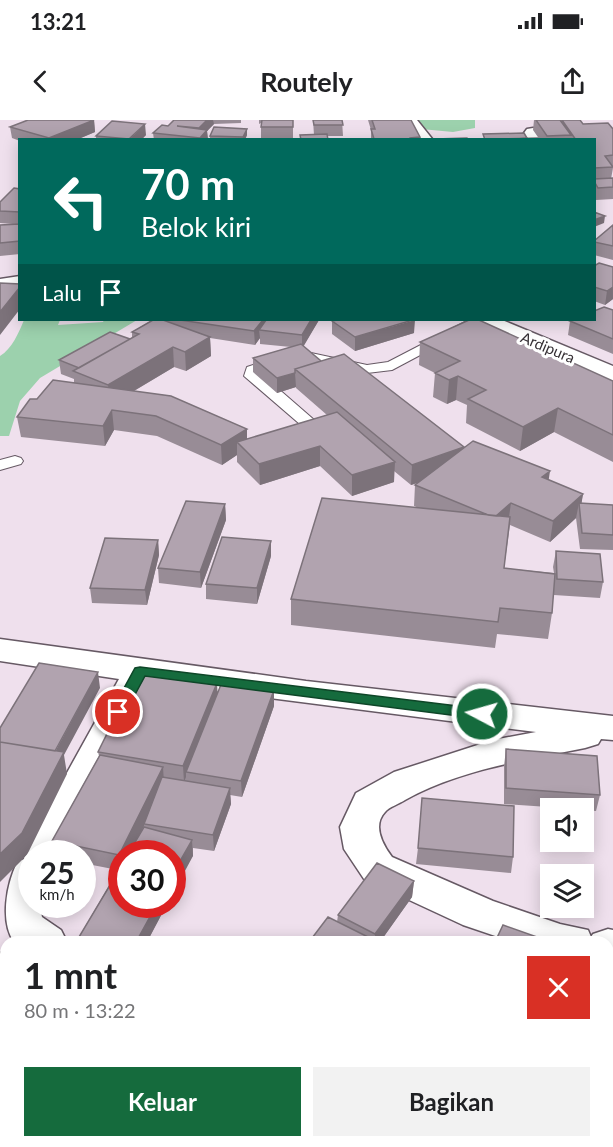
<!DOCTYPE html>
<html lang="id">
<head>
<meta charset="utf-8">
<style>
  body { margin:0; font-family:Lato,sans-serif; background:#f2f2f2; color:#202124; height:100vh; display:flex; flex-direction:column; font-size:22px; white-space:nowrap }
  * { box-sizing:border-box; margin:0 }
  p { font-size:20px; color:#757577 }
  .icon { flex:none; width:33px; height:33px; fill:none; stroke:currentColor; stroke-width:2; stroke-linecap:round; stroke-linejoin:round }
  .map { position:relative; flex:1; overflow:hidden }
  .panel { position:absolute; left:0px; top:816px; width:614px; height:212px; display:flex; flex-direction:column; background:#fff; border-radius:18px 18px 0 0; box-shadow:0 3px 15px #0003 }
  .panel>* { flex:none }
  .hud { position:absolute; left:18px; top:18px; width:578px; height:183px; border-radius:0px; box-shadow:0 3px 15px #0003; background:#00695c; color:#fff; overflow:hidden }
  .buttons { position:absolute; left:540px; top:678px; display:grid; gap:12px }
  .buttons a { display:grid; place-items:center; width:54px; height:54px; border-radius:0px; background:#fff; box-shadow:0 3px 15px #0003; font-size:30px }
  .speed { position:absolute; left:18px; top:720px; display:flex; gap:12px; font-size:30px; font-weight:700; text-align:center }
  .speed>* { display:grid; place-content:center; width:78px; height:78px; border-radius:50%; background:#fff; box-shadow:0 3px 15px #0003; line-height:1 }
  .speed small { font-size:15px; font-weight:400 }
  .speed .limit { border:9px solid #d22; background:#fff; color:#111 }
  .pin { position:absolute; display:grid; place-items:center; width:51px; height:51px; color:#fff; margin:-26px; border:3px solid #fff; border-radius:50%; box-shadow:0 2px 6px #0007 }
  .me { position:absolute; width:66px; margin:-33px; rotate:276deg; stroke-linejoin:round; filter:drop-shadow(0 0 4px #0008) }
  .turn { display:flex; align-items:center; gap:21px; height:126px; padding:0 24px; font-size:27px }
  .turn .icon { width:78px; height:78px; stroke-width:2.5 }
  .turn b { display:block; font-size:42px; line-height:51px }
  .then { display:flex; align-items:center; height:57px; padding:0 24px; background:#0003; gap:12px; font-size:22px }
  .round { display:grid; place-items:center; flex:none; width:63px; height:63px; border-radius:0px; background:#f2f2f2 }
  .headline { display:flex; align-items:center; justify-content:space-between; height:102px; padding:0 24px }
  h1 { font-size:36px; font-weight:700; line-height:45px }
  .primary-button { display:flex; gap:12px; margin-top:auto; padding:12px 24px }
  .primary-button a { flex:1; height:69px; border-radius:0px; background:#156b3d; color:#fff; font-size:24px; font-weight:700; line-height:69px; text-align:center }
  .primary-button a+a { background:#f2f2f2; color:#202124 }
  .status { display:flex; justify-content:space-between; align-items:center; height:42px; padding:0 30px; background:#fff; direction:ltr }
  .status svg { height:16px; fill:currentColor }
  header { display:flex; justify-content:space-between; align-items:center; height:78px; padding:0 24px; background:#fff; font-size:27px; font-weight:700 }
  .map>svg:first-child { display:block }
</style>
</head>
<body>
<div class="status"><b>13:21</b><svg viewBox="0 0 49 12"><path d="M0 12V9h3v3zM5 12V6h3v6zM10 12V3h3v9zM15 12V0h3v12zM26 1h20v11H26zM47 4h2v5h-2z"/></svg></div>
<header><svg class="icon" aria-label="back" viewBox="0 0 24 24"><path d="M15 5l-7 7 7 7"/></svg>Routely<svg class="icon" aria-label="share" viewBox="0 0 24 24"><path d="M12 15V3M7 8l5-5 5 5M5 13v7h14v-7"/></svg></header>
<div class="map">
<svg width="613" height="1027" viewBox="0 0 613 1027">
  <rect width="100%" height="100%" fill="#efe0ed"/>
  <path fill="#9cd1ad" d="M412,0H475V8L453,12L421,9Z
    M24,200H60L58,205L103,202L104,200H137L40,258L20,281L9,316H0V236C12,229 19,212 24,200Z"/>
  <g fill="none" stroke-linecap="round" stroke-linejoin="round">
    <defs>
      <path id="service" d="M469,200H486L392,250L367,253L311,241L283,244L259,252L328,312L330,315L328,318H316L244,256L247,247L281,236L311,233L367,245L388,242Z
        M15,336L21,338L23,341L21,344L0,350V340Z"/>
      <path id="minor" d="M398,0H417L433,20H414Z
        M533,8L539,9L546,20H528L524,13L527,9Z
        M0,519L306,561L613,596V620L601,619L598,624L585,628C524,640 459,650 405,680C399,684 389,687 385,692C372,706 383,725 392,737L493,781L560,804L588,810L591,817L593,814L608,809L613,810V844L608,843V822H513L463,805L364,759L344,729L340,707L356,673L394,652L493,620L536,612L151,563L62,734H32V784H39L42,797L61,810L67,822H14C0,802 6,764 18,741L25,739L22,734L119,559L0,541Z
        M333,1022H391L393,1027H335Z"/>
      <path id="tertiary" d="M20,156V170L0,173V159Z
        M471,200H502L613,246V263L475,205Z"/>
    </defs>
    <use href="#service" stroke="#665964" stroke-width="2"/>
    <use href="#minor" stroke="#665964" stroke-width="3"/>
    <use href="#tertiary" stroke="#665964" stroke-width="3"/>
    <use href="#service" fill="#fff" fill-rule="evenodd"/>
    <use href="#minor" fill="#fff" fill-rule="evenodd"/>
    <use href="#tertiary" fill="#fff" fill-rule="evenodd"/>
  </g>
  <path fill="#988c96" fill-rule="evenodd" d="M94,0L95,12L76,20H20V21L12,18L10,7Z
    M174,0H241V3L214,4L207,11L208,20H154L153,13L168,6Z
    M259,0H293V19H261V3L259,4Z
    M313,0H342L343,16H327L328,20H300V15H314Z
    M368,0H411L420,17V20H371V10Z
    M534,0H580L583,4L613,9V48L611,59L613,58V79L596,80L594,76V20H540L533,10Z
    M247,9V15L245,19H249L210,20V16Z
    M146,15L141,20H96V16Z
    M20,69V134L0,136V105L12,104L0,103V79V82Z
    M613,105V140L594,135V121Z
    M594,144V146L613,147V179L605,185L594,181Z
    M613,190V234L568,215L570,201Z
    M152,200H319L303,226L321,241L464,327L583,374L581,384L613,385V430L580,429L576,398L550,422L510,405L504,448L554,453L553,447L556,431L603,462L600,478L554,475V465L552,493L548,519L497,514L495,528L291,505V479L419,388L414,386L415,365L418,363L411,365L394,351V362L352,376L320,346L260,365L237,342V335L222,345L157,316L114,310L105,326L21,317L17,297L37,279L74,263V259L61,254L59,240L130,219L132,218V212ZM210,218L255,225L260,218V224L291,227L253,238V252L277,273L296,267V268L327,295L247,319V309L134,271L174,247L186,251L211,236Z
    M332,201L414,213L355,231L332,214Z
    M420,222L613,261V342L554,312L520,331L466,303L467,285L456,280L447,284L433,277L435,253L419,245Z
    M225,384L226,400L201,468L159,463L158,448Z
    M158,420L159,435L147,485L92,483L90,468Z
    M271,436L257,484L206,479V464Z
    M274,570V586L242,677L230,675L231,684L214,731L193,728V736L122,784H167L147,822H76L118,750L82,743V734H55L52,721L99,636L98,632L218,573Z
    M506,629L600,675L596,691L584,690V688H563L504,684V646Z
    M418,728L513,737L511,753L416,744Z
    M414,761L412,777L380,822H309L337,802L338,795Z
    M608,846L613,848V935L608,934Z
    M6,979V1010L0,1006V986Z
    M25,1022H70L66,1027H34Z
    M110,1022H208L205,1027H120Z
    M418,1022H583L582,1027H418Z"/>
  <path fill="#7c727a" d="M94,0L95,12L76,20H49V18Z
    M207,0H213L214,4L207,11L208,20H200L199,8Z
    M145,4L146,15L141,20H129Z
    M247,9V15L245,20H243V17Z
    M605,96L604,103L594,107V100Z
    M20,167V189L0,215V192Z
    M613,167V179L605,185L607,171Z
    M263,200H272L259,210L260,218L255,225L254,211Z
    M311,200H319L302,229V215Z
    M415,200L414,213L355,231V217Z
    M210,217L211,236L186,251L185,232Z
    M173,227L174,247L110,285L108,265Z
    M295,253L296,267L277,273V258Z
    M458,256L456,280L447,284L449,260Z
    M558,288L554,312L520,331L523,307Z
    M112,290L114,310L105,326L103,306Z
    M247,309V329L237,322V335L222,345L221,325Z
    M320,326V346L260,365L259,344Z
    M464,327L462,347L411,365L412,345Z
    M395,342L394,362L352,376V355Z
    M550,351L547,371L542,357Z
    M583,374L580,393L579,383L576,398L550,422L553,401Z
    M511,383L508,404L494,397Z
    M225,384L226,400L201,468L200,452Z
    M158,420L159,435L147,485L145,470Z
    M271,421V436L257,484V468Z
    M98,552L100,568L64,635L67,654L27,735L0,762V734Z
    M217,563L218,579L186,652V657L184,662L183,646Z
    M274,570V586L242,677L241,661Z
    M163,647L164,663L144,704V706L130,734H122V750L119,735Z
    M230,668L231,684L214,731L213,715Z
    M192,720L193,736L172,775V755Z
    M414,761L412,777L380,822H375V814Z
    M157,784H167L147,822H136Z
    M6,888V909L0,916V895Z
    M54,1022H70L66,1027H52V1025Z
    M191,1022H208L205,1027H187Z"/>
  <path fill="#b1a3af" stroke="#7c727a" stroke-width="1.5" d="M28,0H94L49,18L10,7Z
    M174,0H207L199,8L177,6L207,10L200,18L153,13L162,5L168,6Z
    M262,0H293V7H261Z
    M313,0H342L343,5H314Z
    M372,0H411L420,17L410,18V20L374,19L371,9H375Z
    M536,0H560L571,15L547,16Z
    M562,0H580L583,4L608,3L613,9V35L605,36L613,47L594,48V20H576Z
    M112,1L145,4L129,19L96,16Z
    M214,7L247,9L243,17L210,16Z
    M524,13L527,18L494,20H485L483,14Z
    M327,14L328,20H301L300,15Z
    M467,18L468,20H436V19Z
    M538,18L539,20L494,19Z
    M613,58V67L598,68L594,61V59Z
    M14,68L20,69V92L0,91V82Z
    M594,92L605,96L594,100Z
    M20,104V121L0,123V105Z
    M613,105V126L594,122V121Z
    M599,143L613,147V167L607,171L594,167V146Z
    M0,163L20,164V167L0,192Z
    M604,187L613,190V219L570,201L573,200H594V191Z
    M153,200H163L210,217L185,232L173,227L108,265L73,251L139,214L132,212Z
    M180,200H263L254,211Z
    M266,200H311L302,215L259,210Z
    M337,200H413L355,217L332,201Z
    M469,200H479L613,261V315L558,288L523,307L468,279L486,270L458,256L449,260L435,253L460,241L420,222Z
    M110,212L130,219L79,248L59,240Z
    M301,224L321,241L295,249V253L277,258L253,238Z
    M344,234L464,327L412,345L295,249Z
    M53,260L171,276L247,309L221,325L156,296L112,290L103,306L17,297L30,279H37Z
    M337,292L395,342L352,355L320,326L259,344L237,322Z
    M473,321L550,351L542,357L583,374L553,401L511,383L496,396L488,395L415,365Z
    M322,378L510,397L504,448L555,454L552,493L500,488L498,502L291,479Z
    M186,381L225,384L200,452L158,448Z
    M579,383L613,385V415L582,413Z
    M222,417L271,421L257,468L206,464Z
    M105,418L158,420L145,470L90,468Z
    M556,431L600,434L603,462L557,459Z
    M39,543L98,552L55,631L0,622V608Z
    M138,551L217,563L183,646L98,632Z
    M222,562L274,570L241,661L186,652Z
    M0,622L64,632L22,713L0,734Z
    M506,629L597,636L600,675L506,668Z
    M100,635L163,647L119,735L52,721Z
    M162,657L230,668L213,715L144,704Z
    M422,678L514,686L513,737L418,728Z
    M144,707L192,720L172,755V734H128Z
    M377,743L414,761L375,814L338,795Z
    M122,745V784H157L136,822H76Z
    M328,797L378,822H309Z
    M503,805L551,822H495Z
    M0,832L6,835V888L0,895Z
    M608,846L613,848V918L608,916Z
    M6,979V997L0,993V986Z
    M47,1022H54L52,1025Z
    M144,1022H191L187,1027H153Z
    M432,1022H583L582,1027H451Z"/>
  <path fill="#156b3d" stroke="#0e4628" stroke-width="1.5" d="M140,547L482,589L489,594L482,599L145,556L124,595H113L111,592L135,548Z"/>
  <g text-anchor="middle" dominant-baseline="central" stroke-width="6" stroke-linejoin="round" paint-order="stroke">
    <g font-size="15" fill="#363035" stroke="#fff">
      <text transform="translate(548 227) rotate(23)">Ardipura</text>
    </g>
  </g>
</svg>
<div class="buttons">
<a><svg class="icon" aria-label="sound" viewBox="0 0 24 24"><path d="M4 9h4l5-4v14l-5-4H4zM17 9q2 3 0 6"/></svg></a>
<a><svg class="icon" aria-label="layers" viewBox="0 0 24 24"><path d="M12 4l9 5-9 5-9-5zM3 14l9 5 9-5"/></svg></a>
</div>
<div class="speed"><div>25<small>km/h</small></div><div class="limit">30</div></div>
<div class="pin" style="left:118px;top:592px;background:#d93025"><svg class="icon" aria-label="arrive" viewBox="0 0 24 24"><path d="M6 21V4h12l-3 4 3 4H6"/></svg></div>
<svg class="me" style="left:482px;top:594px" viewBox="-20 -20 40 40"><circle r="17" fill="#156b3d" stroke="#fff" stroke-width="3"/><path d="M0-11L8 9 0 5-8 9z" fill="#fff"/></svg>
<div class="hud">
<div class="turn"><svg class="icon" aria-label="left" viewBox="0 0 24 24"><path d="M17 20v-9H6M10 6l-5 5 5 5"/></svg><div><b>70 m</b>Belok kiri</div></div>
<div class="then">Lalu<svg class="icon" aria-label="arrive" viewBox="0 0 24 24"><path d="M6 21V4h12l-3 4 3 4H6"/></svg></div>
</div>
<section class="panel">
<div class="headline"><div><h1>1 mnt</h1><p>80 m · 13:22</p></div><a class="round" style="background:#d93025;color:#fff"><svg class="icon" aria-label="close" viewBox="0 0 24 24"><path d="M6 6l12 12M18 6L6 18"/></svg></a></div>
<div class="primary-button"><a>Keluar</a><a>Bagikan</a></div>
</section>
</div>
</body>
</html>
